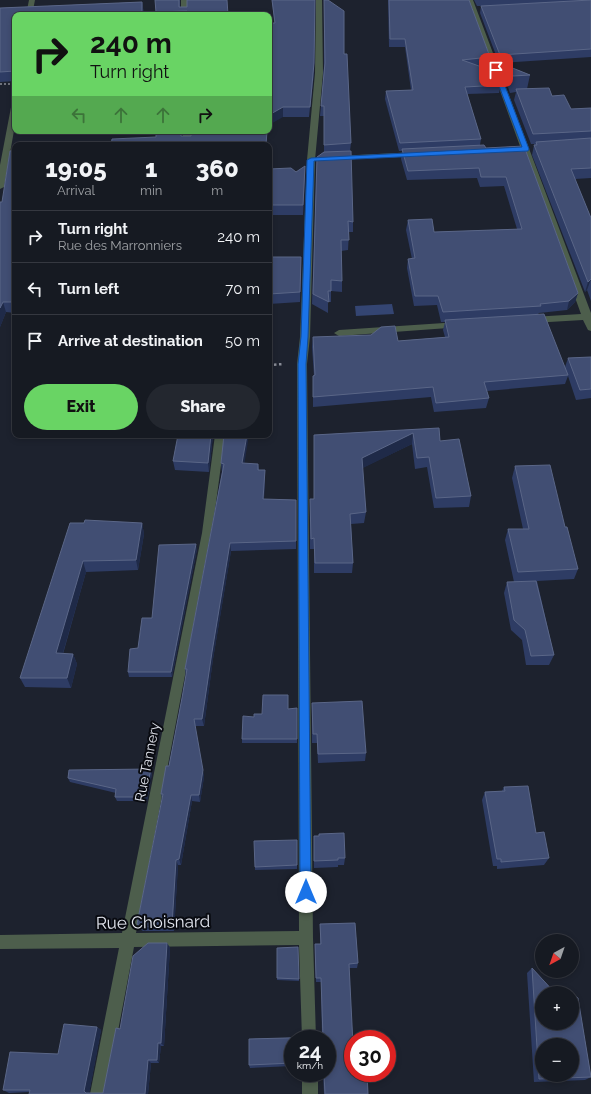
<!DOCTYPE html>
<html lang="en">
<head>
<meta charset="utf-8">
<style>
  body { margin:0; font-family:Raleway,sans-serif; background:#23272f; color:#f1f3f6; height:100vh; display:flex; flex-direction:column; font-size:15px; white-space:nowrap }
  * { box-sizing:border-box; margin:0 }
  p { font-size:13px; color:#9ea1a5 }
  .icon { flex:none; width:22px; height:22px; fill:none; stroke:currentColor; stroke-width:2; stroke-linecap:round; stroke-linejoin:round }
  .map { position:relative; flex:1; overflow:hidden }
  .panel { position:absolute; left:12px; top:142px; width:260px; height:296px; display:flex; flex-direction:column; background:#161a22; border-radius:8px; box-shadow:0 2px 6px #0003,0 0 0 1px #353840 }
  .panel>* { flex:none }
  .top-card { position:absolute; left:12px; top:12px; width:260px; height:122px; border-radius:8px; box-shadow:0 2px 6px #0003,0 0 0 1px #353840; background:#69d464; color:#111; overflow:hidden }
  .needle { width:26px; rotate:220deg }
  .tools { position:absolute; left:535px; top:934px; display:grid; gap:8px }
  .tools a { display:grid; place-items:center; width:44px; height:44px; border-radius:50%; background:#161a22; box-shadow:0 2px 6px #0003,0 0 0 1px #353840; font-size:20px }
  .speed { position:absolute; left:284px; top:1030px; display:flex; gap:8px; font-size:20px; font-weight:700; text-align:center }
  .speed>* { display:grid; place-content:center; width:52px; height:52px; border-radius:50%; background:#161a22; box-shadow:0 2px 6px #0003,0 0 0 1px #353840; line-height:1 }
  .speed small { font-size:10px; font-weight:400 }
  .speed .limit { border:6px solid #d22; background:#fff; color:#111 }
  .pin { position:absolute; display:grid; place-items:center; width:34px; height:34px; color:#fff; margin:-17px; border-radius:8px; box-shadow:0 2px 6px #0006 }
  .me { position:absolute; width:44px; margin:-22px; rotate:0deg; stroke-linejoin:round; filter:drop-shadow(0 0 3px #0008) }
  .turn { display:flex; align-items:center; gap:14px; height:84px; padding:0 12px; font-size:18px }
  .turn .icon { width:52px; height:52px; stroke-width:2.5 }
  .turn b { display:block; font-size:28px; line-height:34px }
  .lanes { display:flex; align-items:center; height:38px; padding:0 12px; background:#0003; justify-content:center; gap:20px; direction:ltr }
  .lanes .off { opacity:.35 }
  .eta { display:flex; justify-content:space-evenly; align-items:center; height:68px; text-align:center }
  .eta b { font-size:24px; font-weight:800; line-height:28px }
  .primary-button { display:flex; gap:8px; margin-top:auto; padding:8px 12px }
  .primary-button a { flex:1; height:46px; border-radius:24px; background:#69d464; color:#111; font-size:16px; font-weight:800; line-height:46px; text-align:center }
  .primary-button a+a { background:#23272f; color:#f1f3f6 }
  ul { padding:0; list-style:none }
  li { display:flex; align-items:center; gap:12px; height:52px; padding:0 12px; border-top:1px solid #353840 }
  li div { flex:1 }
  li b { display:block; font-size:15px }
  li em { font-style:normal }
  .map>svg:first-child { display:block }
</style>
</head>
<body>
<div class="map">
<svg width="591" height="1094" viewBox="0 0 591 1094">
  <rect width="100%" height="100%" fill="#1d222e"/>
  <path fill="#344572" d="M392,304L394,314L356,316L355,306Z"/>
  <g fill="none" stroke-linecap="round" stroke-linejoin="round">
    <path stroke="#898d97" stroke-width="1.5" stroke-dasharray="2 2" stroke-linecap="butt" d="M0,84H15"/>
    <path stroke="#898d97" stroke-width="2.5" stroke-dasharray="2.5 2.5" stroke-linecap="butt" d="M269,365L284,364"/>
    <path fill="#4d5e4c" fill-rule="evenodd" d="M29,0H35L32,15H26Z
      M181,0H187V15H181Z
      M316,0H322L323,73L315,160L310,337L307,364L313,938L316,1039H302L299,945L134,947L106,1094H90L119,948L0,949V935L122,933L202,533L215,435H225L212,533L136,933L299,931L297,364L300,337L307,160L315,73Z
      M467,0H473L591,313V331L588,330L583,320L532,323L527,320L532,317L581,314Z
      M12,102H15V125L4,187L0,189V165Z
      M183,131H191V145H183Z
      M417,152L421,154L420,156L336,160L332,158L336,156Z
      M459,322L462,323L464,325L462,327L339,336L334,333L339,330Z
      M302,1073H318V1094H302Z"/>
  </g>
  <path fill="#2e3c64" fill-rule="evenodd" d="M155,0H180V7L228,15H156Z
    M272,0H315L314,73L309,117H283Z
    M324,0L344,54L351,143L350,151L353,222V232H349L348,250L341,251L342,281V292L331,291V302H328V313L312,304L317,157L324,152V116H320L321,106L324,66Z
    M388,0H469L490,57L489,65L480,66L501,85L499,93L467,94L481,139L480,145L486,148L524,146L578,293L575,302L567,310L539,313L538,314L565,367L568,358L591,357V398L576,400L568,376L565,384L487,391L489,398L486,408L434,412L431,397L313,407V376H314L312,347L313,337L398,341L445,337L443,330L445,322H441L437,305L414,306L407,268L408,259H412L406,230L408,220L434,232L517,229L504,186L480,187L477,178L407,180L401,159L402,151H399L385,99L386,91L411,90L405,47H389Z
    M474,0H591V57L499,63L480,13L481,6H477Z
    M142,2L144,15H15V81L0,82V8Z
    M510,67L530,75L527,89L552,96L571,109L591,108V178L575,179L591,218V301L587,290L585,292L532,155L534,145L535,144H531L514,100L516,92L510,93L507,84Z
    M15,150V313L6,312L0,327L2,202Z
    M269,169L296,172L305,176L303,215H269Z
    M269,257H301L300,302L269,304Z
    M439,428L440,441L471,496L469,507L434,508L427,467L415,469L412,444L362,468L366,512L364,523L351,524L353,563L352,573H314V549H310V499H314V435Z
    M213,435L209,472L175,470L173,461Z
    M221,463L258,464L259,470H265V479L264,499L296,500V549L231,551L213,659L204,726H195L204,777L200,802L192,801L181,865H178L174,931H143L140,929L137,924L162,799L161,794L169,766L182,698L186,676L185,669L222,472Z
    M515,466L565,527L578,569L574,579L537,581L554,655L549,665H526L522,640L511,630L504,593L507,582H514L505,540L508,529H523L512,478Z
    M84,523H142L144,534L138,570L86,572L63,654H73L77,664L71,688L25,687L20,678Z
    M197,549L172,677H129L128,672L152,618Z
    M312,703L366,753L365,761L318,763L317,743H312Z
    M297,708V743H242V739L254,717L262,714L288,709Z
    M152,773L147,801H117L115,797L116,793L70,782L68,778Z
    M504,787L536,833L549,858L544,865L497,869V866H493L482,800L485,792L502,791Z
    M314,836L345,858L344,865H338V867L314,868Z
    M297,840V869L255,870V867Z
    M355,923L358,963L357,968H349L353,1045V1073H367L368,1094H324L323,1073H327V1039H293V1066L250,1068L249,1065V1039L322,1037L321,982H316L315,949V944H320V924Z
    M167,943L170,948L164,1046H161L159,1063H151L148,1094L29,1092L9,1093L3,1090L58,1054L97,1027L101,1030L89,1093H103L120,1029Z
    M298,947L299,981L277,980V948Z
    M532,968L555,993H542V1023H572V993H561L567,988L578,998L591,1077L585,1080L534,1082L527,973ZM542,1045H572V1075H542Z"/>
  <path fill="#1f2a48" d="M142,2L144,12V15H142Z
    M314,63V73L309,117L310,107Z
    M283,107V117L269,125V115Z
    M591,279L587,290L585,292L588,282Z
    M578,293L575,302L567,310L569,301Z
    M3,302L6,312L0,327V308Z
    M413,433L412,444L361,469L362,458Z
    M211,435H213L209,472L208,463Z
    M247,435H249L243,472L242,463Z
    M265,470V479L263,508V499Z
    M142,523L144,534L138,570L136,560Z
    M230,543L231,551L213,659L204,726L202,719L212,652Z
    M196,544L197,549L172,677L171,672Z
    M83,561L86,572L60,663L56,653Z
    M73,654L77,664L71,688L67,678Z
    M194,719L204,777L200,802L199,795Z
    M151,769L152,773L147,801L145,797Z
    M191,795L192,801L181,865L179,859Z
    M176,860L178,865L174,931L172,926Z
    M167,943L170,948L164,1046L161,1043Z
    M97,1027L101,1030L89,1094L86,1093L84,1091Z
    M158,1043L161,1046L159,1063L157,1060Z
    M148,1060L151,1063L148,1094H145Z"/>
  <path fill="#414e73" stroke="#5a6687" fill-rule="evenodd" d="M155,0H179V7H187V0H227L228,15H187V11L156,12Z
    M272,0H315L314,63L310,107H283L269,115V23H275Z
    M324,0H328L344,11V54H347L351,143L324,145V106H321L325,63Z
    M389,0H469L490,57L462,60L496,72L501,85L465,87L481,139L400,143L386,91L413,90L405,39H390Z
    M591,0V49L500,55L481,6Z
    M142,2V15H15V71L0,72V8Z
    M510,67L530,75L513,76Z
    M549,88L552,96L564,95L571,109L591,108V131L533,134L516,89Z
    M156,131H181V136H191V131H267L266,145H111L112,139L156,137Z
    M591,138V168L571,169L591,218V280V279L588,282L534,145H537L536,142Z
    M484,145L486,148L524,146L578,293L569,301L540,304L541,306L443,312L438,296H415L408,259L415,258L408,220L432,219L434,232L522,229L506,177H481L479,168L408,171L402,149Z
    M15,150V182H13L15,185V262L14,276H15V302H3L0,308V202H2L10,151Z
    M351,151L353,222L348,221L349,240H341L342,281L331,280V291H328L329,302L313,294L317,157L324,152Z
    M305,166L303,205H269V169L291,168L296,172Z
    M269,257H301L300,292L269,294Z
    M544,314L568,375L484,382L489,398L436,403L433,387L313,397V376L315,375L313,337L371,335L381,327L395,326L398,341L449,337L445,320Z
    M591,357V389L580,390L568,358Z
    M439,428L440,441L459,439L471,496L436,498L429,457L417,458L413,433L362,458L366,512L350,514L353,563H315L314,538L311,539L310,499H314V435Z
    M178,435H211L208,463L173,461Z
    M224,435H247L242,463L258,464V470H265L263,499L296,500V541L230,543L212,652L202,719H194L203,770L199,795H191L179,859L176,860L172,926L141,927L137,924L163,794H161L166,766H169L182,698L187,669H185L224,464L221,463Z
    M550,465L565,527H567L578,569L518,572L508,529H529L515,466Z
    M85,520L142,523L136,560L83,561L56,653L73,654L67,678H20L70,523H84Z
    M196,544L171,672H128L130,649L138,648L142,618H152L159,545Z
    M536,581L554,655L531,656L525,630L514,620L507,582Z
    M263,695H288V709L297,708V739H242L243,716L254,717V714H262Z
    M362,701L366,753L318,754L317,734H313L312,703Z
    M151,769L145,797H115L116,789L68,778L69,770Z
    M528,786L536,833L544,832L549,858L501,862V859H497L485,792L505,791L504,787Z
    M344,833L345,858H338V860L314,861V836H319V834Z
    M297,840V865L255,867L254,841Z
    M355,923L358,963L349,964L353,1045V1073H367L368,1094H325L324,1073H327V1039H293V1063L249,1065V1039L323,1037L321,978H316L315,944H321L320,924Z
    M148,943H167L161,1043H158L157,1060H148L145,1094H29L30,1090H3L10,1052L58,1054L64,1024L97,1027L84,1091L86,1093H103L116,1028L120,1029L133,956Z
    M298,947L299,979L277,978V948Z
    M532,968L555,993H542V1023H572V993H563L567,988L578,998L591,1077L539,1079ZM542,1045H572V1075H542Z"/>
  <path fill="#1a73e8" stroke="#114b97" d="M496,68L499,70L529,149L528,151L314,161L308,337L306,364L311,892L310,896L306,897L302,896L300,892L298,364L301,337L307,160L311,158L522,147L493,70Z"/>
  <g text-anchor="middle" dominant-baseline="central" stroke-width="4" stroke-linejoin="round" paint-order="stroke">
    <g font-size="14" fill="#e3e6ef" stroke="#090b11">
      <text transform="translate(147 762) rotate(-79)">Rue Tannery</text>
    </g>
    <g font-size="17" fill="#e3e6ef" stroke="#090b11">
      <text transform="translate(153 922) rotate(-1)">Rue Choisnard</text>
    </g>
  </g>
</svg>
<div class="tools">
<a><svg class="needle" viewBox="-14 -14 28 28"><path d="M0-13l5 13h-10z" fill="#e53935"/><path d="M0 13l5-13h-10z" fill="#9ea1a5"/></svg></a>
<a>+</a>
<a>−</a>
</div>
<div class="speed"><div>24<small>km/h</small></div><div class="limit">30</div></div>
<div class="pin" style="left:496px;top:70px;background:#d93025"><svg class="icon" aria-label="arrive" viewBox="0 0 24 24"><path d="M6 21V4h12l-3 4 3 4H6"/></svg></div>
<svg class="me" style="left:306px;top:892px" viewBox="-20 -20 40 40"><circle r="19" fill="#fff"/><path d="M0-13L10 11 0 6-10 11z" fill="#1a73e8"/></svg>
<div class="top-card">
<div class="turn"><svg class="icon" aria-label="right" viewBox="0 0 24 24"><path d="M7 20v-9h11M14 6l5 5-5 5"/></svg><div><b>240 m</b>Turn right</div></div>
<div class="lanes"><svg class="icon off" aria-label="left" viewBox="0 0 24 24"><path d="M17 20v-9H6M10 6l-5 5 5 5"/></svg><svg class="icon off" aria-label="ahead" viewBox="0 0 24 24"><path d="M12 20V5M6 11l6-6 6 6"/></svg><svg class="icon off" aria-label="ahead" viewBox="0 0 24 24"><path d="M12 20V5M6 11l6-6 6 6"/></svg><svg class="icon" aria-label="right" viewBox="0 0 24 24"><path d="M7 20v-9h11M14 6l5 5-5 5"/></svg></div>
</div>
<section class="panel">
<div class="eta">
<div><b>19:05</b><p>Arrival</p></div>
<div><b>1</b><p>min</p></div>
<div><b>360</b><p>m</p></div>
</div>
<ul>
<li><svg class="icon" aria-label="right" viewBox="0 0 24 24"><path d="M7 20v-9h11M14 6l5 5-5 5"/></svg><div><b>Turn right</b><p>Rue des Marronniers</p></div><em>240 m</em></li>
<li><svg class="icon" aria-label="left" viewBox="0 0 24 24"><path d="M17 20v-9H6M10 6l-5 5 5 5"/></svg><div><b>Turn left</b></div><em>70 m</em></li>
<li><svg class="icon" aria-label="arrive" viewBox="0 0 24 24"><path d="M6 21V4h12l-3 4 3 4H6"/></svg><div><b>Arrive at destination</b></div><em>50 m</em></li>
</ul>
<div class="primary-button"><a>Exit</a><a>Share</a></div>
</section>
</div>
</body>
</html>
